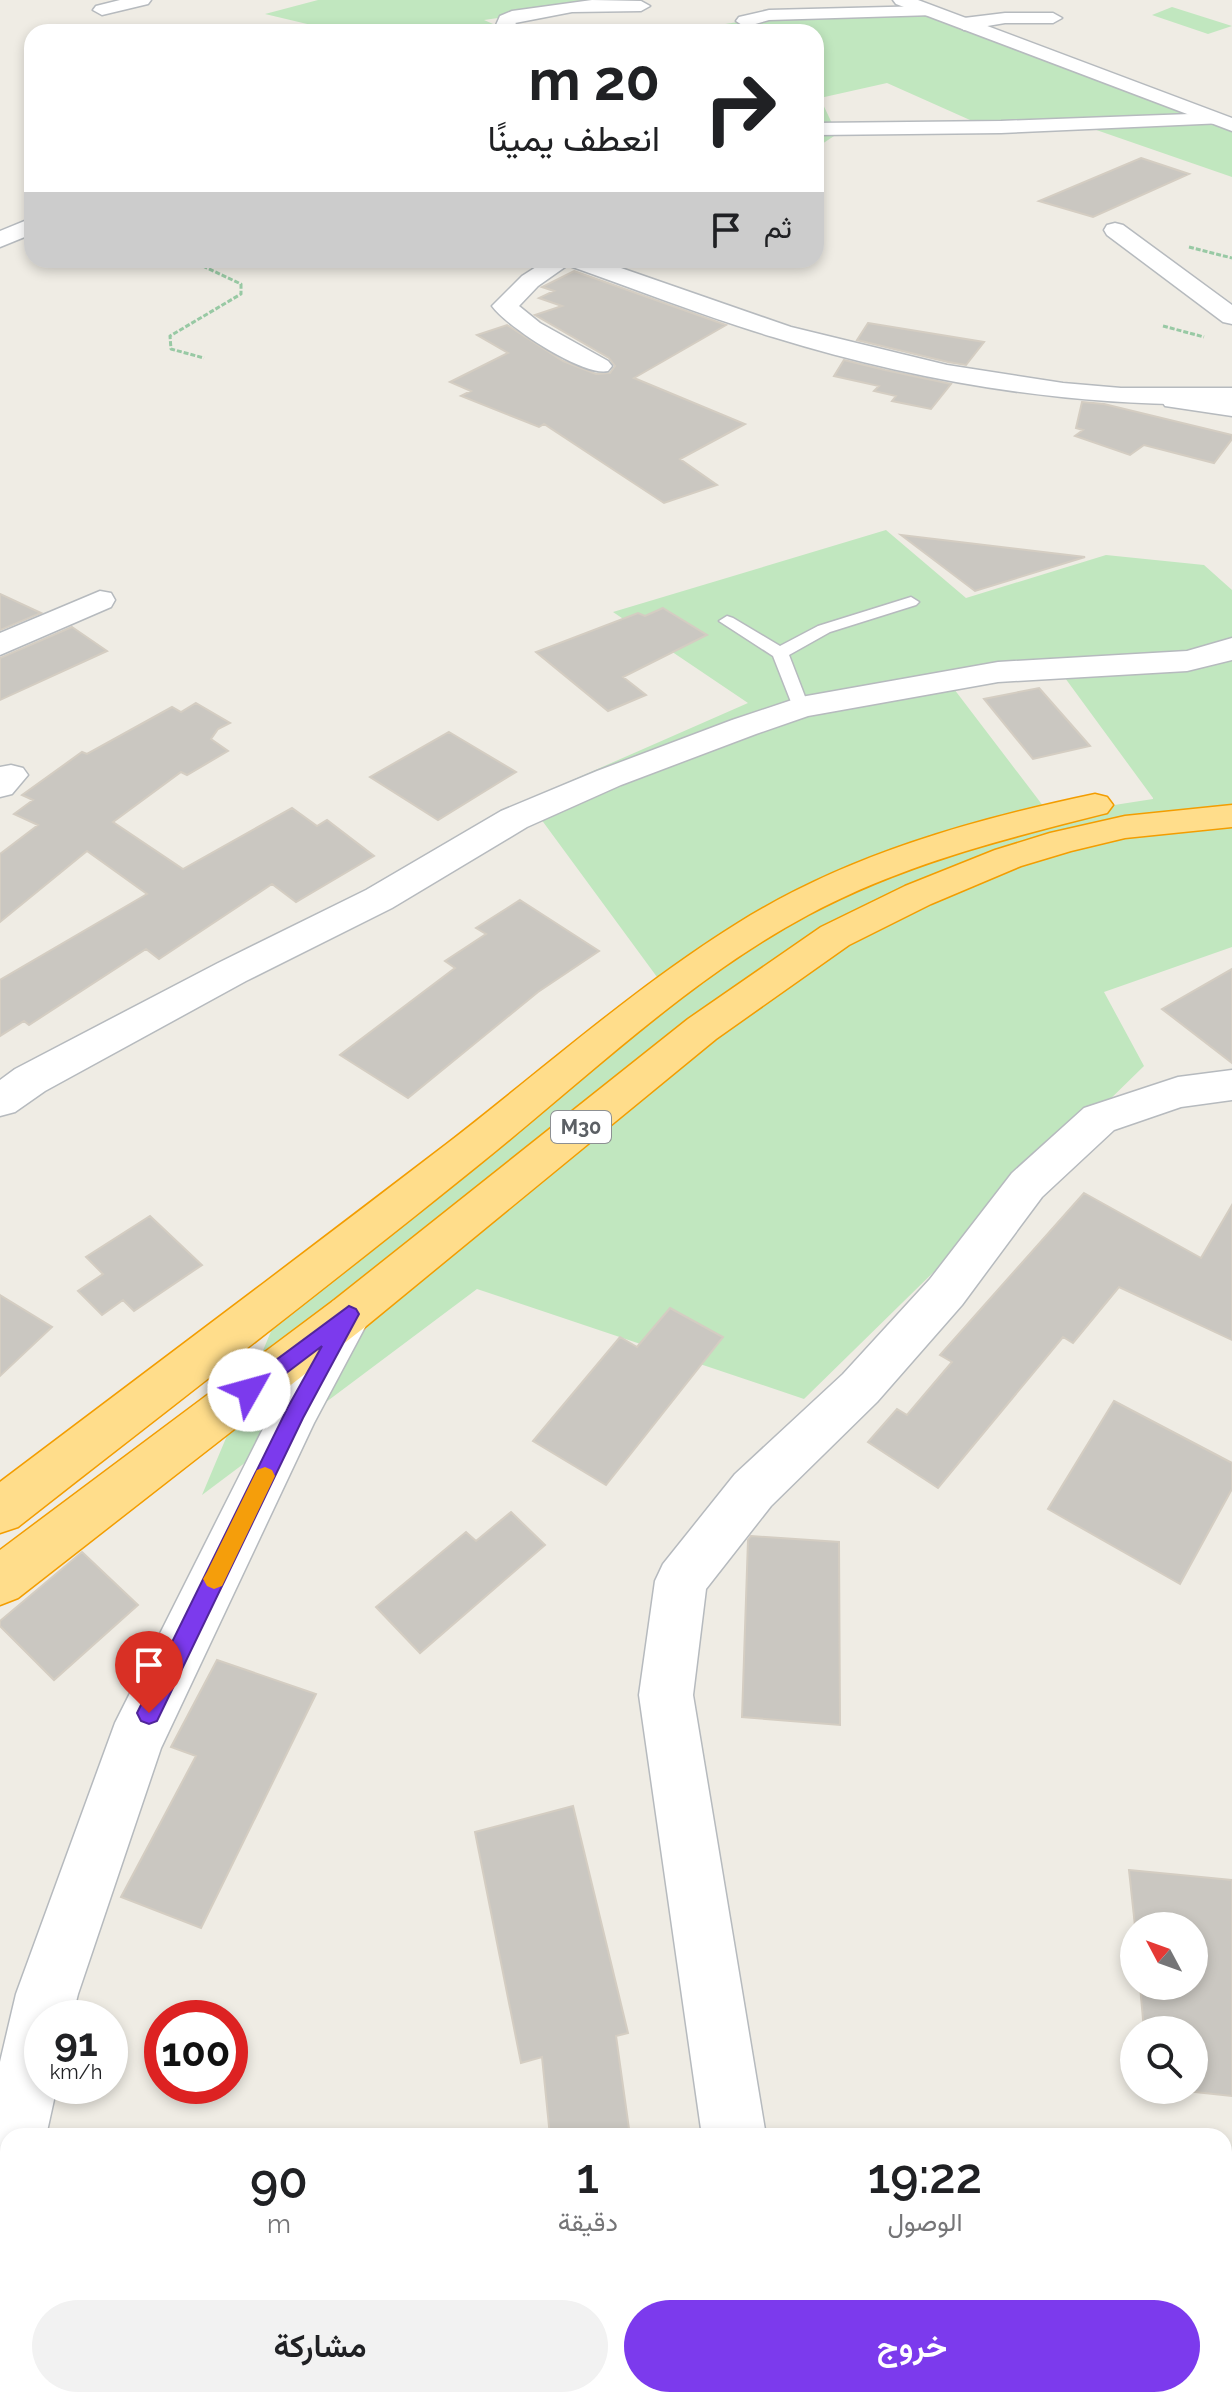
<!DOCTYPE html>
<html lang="ar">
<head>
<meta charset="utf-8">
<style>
  body { margin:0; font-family:Raleway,Vazirmatn,sans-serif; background:#f2f2f2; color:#202124; direction:rtl; height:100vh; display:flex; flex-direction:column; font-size:30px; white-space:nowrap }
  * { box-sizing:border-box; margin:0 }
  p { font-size:26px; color:#757577 }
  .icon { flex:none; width:44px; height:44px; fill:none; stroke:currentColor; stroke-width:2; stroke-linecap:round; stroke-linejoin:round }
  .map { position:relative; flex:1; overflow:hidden; direction:ltr }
  .side { position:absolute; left:0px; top:2128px; width:1232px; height:280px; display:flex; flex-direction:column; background:#fff; border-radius:24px 24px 0 0; box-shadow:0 4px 12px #0003; direction:rtl }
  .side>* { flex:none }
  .hud { position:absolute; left:24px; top:24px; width:800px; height:244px; border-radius:24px; box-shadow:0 4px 12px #0003; direction:rtl; background:#fff; color:#202124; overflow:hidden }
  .needle { width:52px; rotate:311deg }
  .fabs { position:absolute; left:1120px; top:1912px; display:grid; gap:16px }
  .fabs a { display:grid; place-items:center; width:88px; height:88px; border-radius:50%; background:#fff; box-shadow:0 4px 12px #0003; font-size:40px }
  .speed { position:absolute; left:24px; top:2000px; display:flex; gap:16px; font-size:40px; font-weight:700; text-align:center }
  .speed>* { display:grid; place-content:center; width:104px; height:104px; border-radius:50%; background:#fff; box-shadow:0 4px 12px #0003; line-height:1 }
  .speed small { font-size:20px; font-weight:400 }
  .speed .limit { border:12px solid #d22; background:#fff; color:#111 }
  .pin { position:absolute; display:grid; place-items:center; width:68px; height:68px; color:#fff; margin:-82px -34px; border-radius:50% 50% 50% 0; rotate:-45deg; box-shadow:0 0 8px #0007 }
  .pin .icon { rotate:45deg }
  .me { position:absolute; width:88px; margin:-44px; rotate:52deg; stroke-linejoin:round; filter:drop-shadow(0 0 6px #0008) }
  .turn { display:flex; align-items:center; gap:28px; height:168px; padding:0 32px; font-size:36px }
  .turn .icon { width:104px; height:104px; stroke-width:2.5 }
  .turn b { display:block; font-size:56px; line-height:68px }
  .then { display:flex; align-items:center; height:76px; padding:0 32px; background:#0003; gap:16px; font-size:30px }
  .eta { display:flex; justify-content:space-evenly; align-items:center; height:136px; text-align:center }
  .eta b { font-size:48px; font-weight:600; line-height:56px }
  .button { display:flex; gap:16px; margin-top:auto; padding:16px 32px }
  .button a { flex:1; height:92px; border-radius:48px; background:#7c3aed; color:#fff; font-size:32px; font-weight:600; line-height:92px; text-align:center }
  .button a+a { background:#f2f2f2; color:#202124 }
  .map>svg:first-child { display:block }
</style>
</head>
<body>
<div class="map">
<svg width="1232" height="2408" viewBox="0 0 1232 2408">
  <rect width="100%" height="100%" fill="#efece4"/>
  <path fill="#c1e7bf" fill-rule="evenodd" d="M318,0H619L484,20L511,32H341L265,14Z
    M1172,7L1232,26L1208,34L1152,15Z
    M923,13L1232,122V177L1079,124L970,120L887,83L820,98L837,134L816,148V32H675L763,18Z
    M886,530L966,598L1106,555L1204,565L1232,590V947L1104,992L1144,1066L804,1399L477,1289L202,1495L275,1322L657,977L527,800L748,703L613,612ZM1057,667L1153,798V799L1050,815L951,685Z"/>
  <path fill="#cac7c1" stroke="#d4cdc2" stroke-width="2" d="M1141,158L1189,174L1093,217L1039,201Z
    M574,271L726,325L634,378L745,424L680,459L717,485L664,503L544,424L539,427L461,396L471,391L450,382L508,353L477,335L507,325L563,361L596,374L610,373L615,366L609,358L535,315L562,306L539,298L554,291L542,287Z
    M868,323L984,342L966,365L948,362L857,340Z
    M844,360L885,370L951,384L931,409L892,401L896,396L874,391L879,386L834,376Z
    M1082,402L1104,404L1232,435V439L1214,463L1144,445L1130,455L1075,436L1083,430L1076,428Z
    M901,535L1085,557L975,591Z
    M0,594L41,613L0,630Z
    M663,608L707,635L623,677L646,695L608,711L536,652L638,613L645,616Z
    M72,627L107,651L0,700V658Z
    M1039,688L1090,746L1033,759L984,699Z
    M196,703L230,723L218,729L211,739L228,751L187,775L181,772L113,822L183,869L292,808L317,826L327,820L374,856L296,902L272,884L159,959L146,949L29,1025L24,1021L0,1036V980L147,894L87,851L0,922V854L38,825L14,814L33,800L22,795L82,752L87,754L172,707L181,712Z
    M449,732L516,772L438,820L370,777Z
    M520,900L599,951L538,992L408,1098L340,1055L455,968L445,961L486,934L476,928Z
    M1232,969V1063L1162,1009Z
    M1084,1193L1201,1258L1232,1205V1340L1119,1287L1073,1343L1063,1337L938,1488L868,1442L897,1409L907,1415L952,1362L940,1355Z
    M150,1216L202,1265L134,1311L123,1300L102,1315L78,1291L103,1274L86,1257Z
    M0,1295L52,1327L0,1376Z
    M670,1308L723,1337L606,1485L533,1441L620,1337L637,1347Z
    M1114,1401L1232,1463V1489L1180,1584L1048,1509Z
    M511,1512L545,1545L420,1653L376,1607L466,1532L476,1541Z
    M751,1536L839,1542L840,1725L742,1717L748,1540Z
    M82,1552L138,1605L54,1680L0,1626V1621Z
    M217,1660L316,1694L201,1928L121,1897L196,1756L171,1747Z
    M573,1806L628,2033L616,2036L630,2136H550L542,2057L521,2063L475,1832Z
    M1129,1870L1232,1880V2096L1176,2090H1194V2030H1144L1140,1986H1194V1926H1135Z"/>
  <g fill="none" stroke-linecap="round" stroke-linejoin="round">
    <defs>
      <path id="service" d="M911,597L919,602L916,605L830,632L789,655L809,707L801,712L793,707L773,656L719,621L727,616L733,618L780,646L818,626Z"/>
      <path id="minor" d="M592,0L641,1L650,6L641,11L572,12L515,23L527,32H504L496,25L500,16L512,11Z
        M928,6L937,11L934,15L769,20L745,27L736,21L739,17L769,10Z
        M1005,13H1053L1062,18L1053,23H1005L964,30L955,24L964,18Z
        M1217,113L1227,119L1224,123L1001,133L816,135V123L1001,121Z
        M32,218V234L0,247V231Z
        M1115,223L1123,225L1232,305V324L1223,322L1107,235L1104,230L1107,225Z
        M547,260H575L538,286L519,306L540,323L608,361L612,366L608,371C584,377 507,327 492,306L522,276Z
        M1174,392L1232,400V416L1165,406L1161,400L1165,394Z
        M100,591L111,593L115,600L111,607L0,655V633Z
        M1232,638V660L1187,671L998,682L808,716L756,734L621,785L527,827L392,908L246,981L45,1091L15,1112L0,1116V1080L15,1069L218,963L366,890L501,811L597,771L732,720L801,697L998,662L1187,651Z
        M11,765L23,768L28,775L12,794L0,797V767Z
        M1232,1070V1100L1181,1107L1114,1130L1042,1197L962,1305L877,1402L771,1506L706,1589L693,1695L766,2136H702L639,1695L655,1581L663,1564L735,1474L843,1374L930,1279L1012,1173L1084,1108L1178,1077Z
        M349,1295L365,1301L372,1314L314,1423L161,1748L78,1994L72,2018H42V2086H57L46,2136H8V2225L0,2229V2062L16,1994L115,1723L278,1399L333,1301Z
        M742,2400H812L813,2408H743Z"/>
      <path id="tertiary" d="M120,0H151L148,4L102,15L93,10L96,6Z
        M893,0H918L1232,118V131L896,4Z
        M563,260H598L791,327L947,365L1063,383L1121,388H1232V404C1076,408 922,383 773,337C703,316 635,289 567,265Z"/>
      <path id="motorway" d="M1095,794L1107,797L1113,805L1107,813C1004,839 903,864 808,915C687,980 587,1078 481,1163C329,1286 172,1406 18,1527L0,1533V1482C147,1371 294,1261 440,1149C539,1073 632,989 738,923C847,855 971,820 1095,794Z
        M1232,805V827L1125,838L1071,851L1021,866L931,904L849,945L716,1039L365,1327L18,1598L0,1605V1550L333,1301L688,1019L821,927L905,886L995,850L1050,833L1125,816Z"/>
    </defs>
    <use href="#service" stroke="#b6babe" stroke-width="3"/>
    <use href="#minor" stroke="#b6babe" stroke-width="3"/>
    <use href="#tertiary" stroke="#b6babe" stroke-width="3"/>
    <use href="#motorway" stroke="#f39d00" stroke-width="3"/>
    <path stroke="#98c9a4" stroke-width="3" stroke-dasharray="5 2" stroke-linecap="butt" d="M1189,247L1232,258
      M190,260L241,284V294L170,336L171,349L204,358
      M1163,326L1204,337"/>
    <use href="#service" fill="#fff" fill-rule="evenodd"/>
    <use href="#minor" fill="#fff" fill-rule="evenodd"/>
    <use href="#tertiary" fill="#fff" fill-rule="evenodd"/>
    <use href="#motorway" fill="#ffdd8b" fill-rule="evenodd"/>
  </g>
  <path fill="#7c3aed" stroke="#51269a" stroke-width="2" d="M349,1306L356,1309L359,1314L303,1418L157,1721L149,1724L141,1721L137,1713L141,1705L288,1407L322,1346L256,1396L249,1399L242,1396L239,1390L242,1385Z"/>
  <path fill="#f59e0b" d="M265,1467L272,1470L275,1476L222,1586L214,1589L207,1586L203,1579L207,1572L257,1470Z"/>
  <g text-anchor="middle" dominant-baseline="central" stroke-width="6" stroke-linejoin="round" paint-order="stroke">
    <rect fill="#fff" stroke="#8d9093" stroke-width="2" x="551" y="1111" width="60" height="32" rx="6"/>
    <g font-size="20" font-weight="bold" fill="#5c6065">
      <text x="581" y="1127">M30</text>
    </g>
  </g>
</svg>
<div class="fabs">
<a><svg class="needle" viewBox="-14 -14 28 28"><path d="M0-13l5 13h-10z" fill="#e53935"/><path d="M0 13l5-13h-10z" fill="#757577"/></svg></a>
<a><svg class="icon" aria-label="search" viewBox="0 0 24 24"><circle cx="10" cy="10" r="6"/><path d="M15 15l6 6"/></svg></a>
</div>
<div class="speed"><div>91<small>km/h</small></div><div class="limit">100</div></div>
<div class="pin" style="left:149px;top:1713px;background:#d93025"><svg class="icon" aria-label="arrive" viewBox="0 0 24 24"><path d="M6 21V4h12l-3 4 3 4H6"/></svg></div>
<svg class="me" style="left:249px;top:1390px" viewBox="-20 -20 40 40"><circle r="19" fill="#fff"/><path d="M0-13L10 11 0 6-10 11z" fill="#7c3aed"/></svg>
<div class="hud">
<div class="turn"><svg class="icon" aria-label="right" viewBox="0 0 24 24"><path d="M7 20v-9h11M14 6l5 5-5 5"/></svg><div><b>20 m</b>انعطف يمينًا</div></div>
<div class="then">ثم<svg class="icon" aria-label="arrive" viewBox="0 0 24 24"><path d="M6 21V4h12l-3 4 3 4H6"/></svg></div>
</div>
<section class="side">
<div class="eta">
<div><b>19:22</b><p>الوصول</p></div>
<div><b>1</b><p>دقيقة</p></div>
<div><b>90</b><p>m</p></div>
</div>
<div class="button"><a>خروج</a><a>مشاركة</a></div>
</section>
</div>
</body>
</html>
